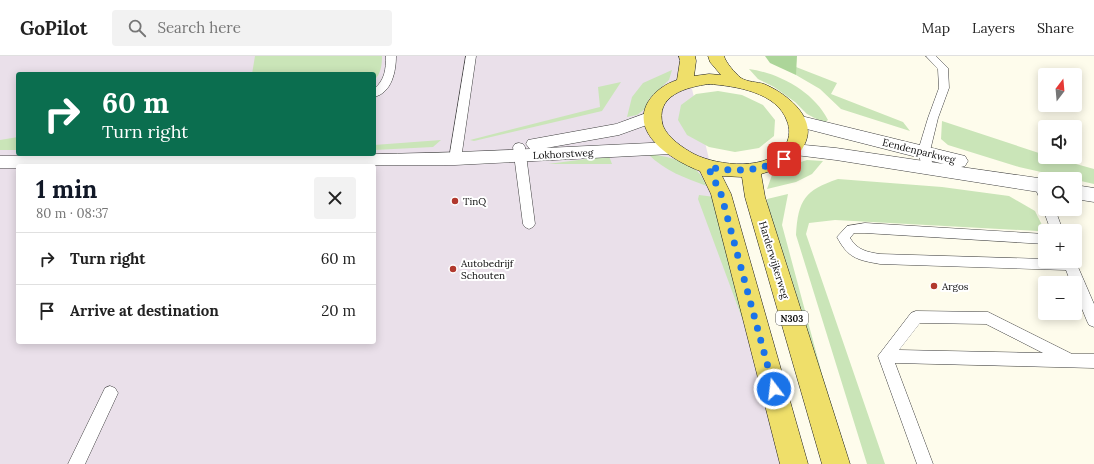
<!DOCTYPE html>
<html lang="en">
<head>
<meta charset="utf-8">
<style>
  body { margin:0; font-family:Lora,serif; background:#f2f2f2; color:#222; height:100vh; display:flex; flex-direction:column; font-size:15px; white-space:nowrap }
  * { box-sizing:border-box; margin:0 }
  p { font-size:13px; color:#767676 }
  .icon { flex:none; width:22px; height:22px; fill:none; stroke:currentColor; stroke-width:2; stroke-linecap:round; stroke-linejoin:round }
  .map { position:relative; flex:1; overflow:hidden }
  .panel { position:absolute; left:16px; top:108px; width:360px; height:180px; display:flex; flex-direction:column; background:#fff; border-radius:4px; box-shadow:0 2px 10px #0003 }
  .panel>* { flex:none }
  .hud { position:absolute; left:16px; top:16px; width:360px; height:84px; border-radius:4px; box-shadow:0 2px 10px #0003; background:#0b6e4f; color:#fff; overflow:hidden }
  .needle { width:26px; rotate:16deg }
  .buttons { position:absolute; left:1038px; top:12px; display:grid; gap:8px }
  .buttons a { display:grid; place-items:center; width:44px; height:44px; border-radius:4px; background:#fff; box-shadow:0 2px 10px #0003; font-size:20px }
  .pin { position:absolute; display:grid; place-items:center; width:34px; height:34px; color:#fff; margin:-17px; border-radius:8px; box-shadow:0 2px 6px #0006 }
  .me { position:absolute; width:44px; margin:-22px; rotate:345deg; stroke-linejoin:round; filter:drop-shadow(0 0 3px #0008) }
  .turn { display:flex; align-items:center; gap:14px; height:84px; padding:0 20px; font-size:18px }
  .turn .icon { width:52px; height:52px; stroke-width:2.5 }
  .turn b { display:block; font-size:28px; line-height:34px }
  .round { display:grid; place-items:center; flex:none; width:42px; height:42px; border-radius:4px; background:#f2f2f2 }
  .overview { display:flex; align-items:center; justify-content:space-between; height:68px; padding:0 20px }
  h1 { font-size:24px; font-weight:700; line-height:30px; color:#111827 }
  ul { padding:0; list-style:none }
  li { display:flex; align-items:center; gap:12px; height:52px; padding:0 20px; border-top:1px solid #e0e0e0 }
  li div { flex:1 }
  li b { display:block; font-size:15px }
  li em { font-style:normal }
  header { display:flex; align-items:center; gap:24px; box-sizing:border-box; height:56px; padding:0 20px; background:#fff; border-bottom:1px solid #e0e0e0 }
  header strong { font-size:19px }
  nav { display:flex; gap:22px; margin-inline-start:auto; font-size:14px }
  .search { width:280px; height:36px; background:#f2f2f2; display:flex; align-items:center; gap:10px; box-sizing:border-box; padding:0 14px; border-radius:4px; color:#767676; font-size:15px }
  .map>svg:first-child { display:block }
</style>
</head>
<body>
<header>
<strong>GoPilot</strong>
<div class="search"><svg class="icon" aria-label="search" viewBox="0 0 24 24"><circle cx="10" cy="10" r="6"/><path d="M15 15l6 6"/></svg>Search here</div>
<nav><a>Map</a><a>Layers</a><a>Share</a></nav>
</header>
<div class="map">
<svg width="1094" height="408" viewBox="0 0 1094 408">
  <rect width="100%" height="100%" fill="#fefcec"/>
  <path fill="#eae0ea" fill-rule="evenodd" d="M0,0H684L783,408H0ZM18,18H374V98H18ZM18,110H374V286H18Z"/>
  <path fill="#cae5b8" d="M255,0H382C382,8 381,19 374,24V18H252Z
    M796,11L837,27L831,38L903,66L910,75L841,53L820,33L796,19Z
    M749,13C779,17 814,36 828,64L824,67L807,58L795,46L774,31L758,23Z
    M672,14L669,24L649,43L645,53L637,59L627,61L632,41L643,27Z
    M621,26L602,55L474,85L470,84L600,51L598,31Z
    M718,35L742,39L763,49L775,64L774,80L759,92L735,96L709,91L687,79L678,64L681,49L696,38Z
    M942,65L1045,99V101H1051L1094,113V128L1019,111L948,89L941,83Z
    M18,81V94H0V84Z
    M441,84L433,91L374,94V89Z
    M648,98C664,100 683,103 696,114C701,118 704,125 707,130C685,122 665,115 648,98Z
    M609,100L612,108H548Z
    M807,104L823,105L812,118L796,126L767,133L772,119L788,110Z
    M838,123L942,131L1009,140L1035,155L1042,169L1038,175L835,164L809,167L806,178L885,408H867L796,179C798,144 805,134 838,123Z
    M788,138L782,169L822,318L850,408L769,167L767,143Z
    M699,139L715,141L750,261L742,262L698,143Z"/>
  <path fill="#acd599" d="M765,0H797L796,19L770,7Z"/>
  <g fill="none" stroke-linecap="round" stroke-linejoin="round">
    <defs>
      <path id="lane" d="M386,0H396C396,15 392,37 374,41V33C385,24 386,13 386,0Z
        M466,0H476L461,103L459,106H451L449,103Z
        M926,0H936L948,12L949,32L938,62L930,95L933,112L931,115H923L918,95L928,62L939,32L938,13Z
        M519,87L523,88L525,91L535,168L533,171L529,173L525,171L523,168L513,91L515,88Z
        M1040,125L1045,128V147L1041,146L1034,129L1036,126Z
        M1045,150V153H1055L1063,175H1051L1043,153Z
        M865,167L1045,178V188L865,177H854L850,182C857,194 867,196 880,198L1045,203V205L1075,204L1094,248V271L1089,269L1087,265L1075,236V227H1071L1066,214L880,208C857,204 848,202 837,181L847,170Z
        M916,255L988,256L1072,298H1094V312L895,307L933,408H917L878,300L911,257ZM920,267L986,268L1043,297L899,294Z
        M110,330L115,332L118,337L85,408H68L105,332Z"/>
      <path id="street" d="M652,55L658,57L661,61L658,65L619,79L546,92L671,86L678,88L680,92L678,96L671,98L455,109L18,110V112H0V100C177,98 354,102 530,93L526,88L528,84L616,68Z
        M797,59L965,100L968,105L965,110L961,111L1045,123V137L836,104L787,98L785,94L787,90L794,88L836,92L944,108L791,69L788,65L791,61Z
        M1075,129L1094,132V146L1075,143Z"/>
      <path id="primary" d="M679,0H695L696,5L694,20L709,18L721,19L710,6L708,0H724C726,7 735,17 741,22C747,26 758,26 764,28C784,36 816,60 806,85C798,106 781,112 761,118L765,141L850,408H822L745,141L742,121L722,120L731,138L808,408H780L711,138L700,115C676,106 629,79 648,46C655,35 665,28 677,24L680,5ZM709,28C735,30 777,36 787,65C790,72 790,81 786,88C770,116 718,110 694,98C683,92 668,82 663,70C654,39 687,31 709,28Z"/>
    </defs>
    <use href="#lane" stroke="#3f3f3f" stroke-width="1"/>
    <use href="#street" stroke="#3f3f3f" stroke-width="1"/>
    <use href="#primary" stroke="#1d1d1d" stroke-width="1"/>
    <use href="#lane" fill="#fff" fill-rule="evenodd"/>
    <use href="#street" fill="#fff" fill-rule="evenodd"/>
    <use href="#primary" fill="#efdf6a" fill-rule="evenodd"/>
  </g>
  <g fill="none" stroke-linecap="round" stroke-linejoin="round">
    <path stroke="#1a73e8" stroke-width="7" stroke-dasharray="0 12.6" d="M774,333L721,138L708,111C737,116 757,116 784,103"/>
  </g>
  <g fill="#b1382e" stroke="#fff" stroke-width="1.5">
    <circle cx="455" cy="145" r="4"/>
    <circle cx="453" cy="213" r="4"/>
    <circle cx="934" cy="230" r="4"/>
  </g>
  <g text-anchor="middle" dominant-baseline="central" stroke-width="4" stroke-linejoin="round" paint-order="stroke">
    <rect fill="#fff" stroke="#555" stroke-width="1" x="776" y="255" width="32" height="14" rx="3"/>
    <g font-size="9" font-weight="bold" fill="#0c0c0c">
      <text x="792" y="262">N303</text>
    </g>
    <g font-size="10" fill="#0c0c0c" stroke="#fff">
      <text transform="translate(919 95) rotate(14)">Eendenparkweg</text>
      <text transform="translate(563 98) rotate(-3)">Lokhorstweg</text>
      <text transform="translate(774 204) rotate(73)">Harderwijkerweg</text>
    </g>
    <g font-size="10" fill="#0c0c0c" stroke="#fff" text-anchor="start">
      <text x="463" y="145">TinQ</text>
      <text x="461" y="207">Autobedrijf<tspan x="461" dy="12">Schouten</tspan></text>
      <text x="942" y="230">Argos</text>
    </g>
  </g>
</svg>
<div class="buttons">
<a><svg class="needle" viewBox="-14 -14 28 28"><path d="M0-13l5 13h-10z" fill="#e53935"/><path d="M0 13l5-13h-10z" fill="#767676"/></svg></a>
<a><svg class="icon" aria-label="sound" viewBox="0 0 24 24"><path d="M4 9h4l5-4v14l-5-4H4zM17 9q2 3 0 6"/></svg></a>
<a><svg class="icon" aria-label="search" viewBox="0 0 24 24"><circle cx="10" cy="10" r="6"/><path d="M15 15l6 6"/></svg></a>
<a>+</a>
<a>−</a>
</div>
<div class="pin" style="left:784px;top:103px;background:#d93025"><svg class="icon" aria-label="arrive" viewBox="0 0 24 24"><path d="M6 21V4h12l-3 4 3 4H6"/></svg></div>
<svg class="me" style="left:774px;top:333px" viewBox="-20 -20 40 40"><circle r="17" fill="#1a73e8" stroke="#fff" stroke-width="3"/><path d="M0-11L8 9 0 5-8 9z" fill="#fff"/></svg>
<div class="hud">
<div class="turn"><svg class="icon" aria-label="right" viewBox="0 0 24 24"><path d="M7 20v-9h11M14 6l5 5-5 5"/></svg><div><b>60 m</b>Turn right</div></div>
</div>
<section class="panel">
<div class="overview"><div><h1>1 min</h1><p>80 m · 08:37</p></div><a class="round"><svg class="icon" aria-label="close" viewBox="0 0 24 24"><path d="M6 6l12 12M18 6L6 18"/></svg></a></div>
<ul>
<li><svg class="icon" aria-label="right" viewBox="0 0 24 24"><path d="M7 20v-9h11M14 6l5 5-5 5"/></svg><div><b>Turn right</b></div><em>60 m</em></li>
<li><svg class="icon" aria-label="arrive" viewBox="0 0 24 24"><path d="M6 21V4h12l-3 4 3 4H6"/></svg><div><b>Arrive at destination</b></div><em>20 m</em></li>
</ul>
</section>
</div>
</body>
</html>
